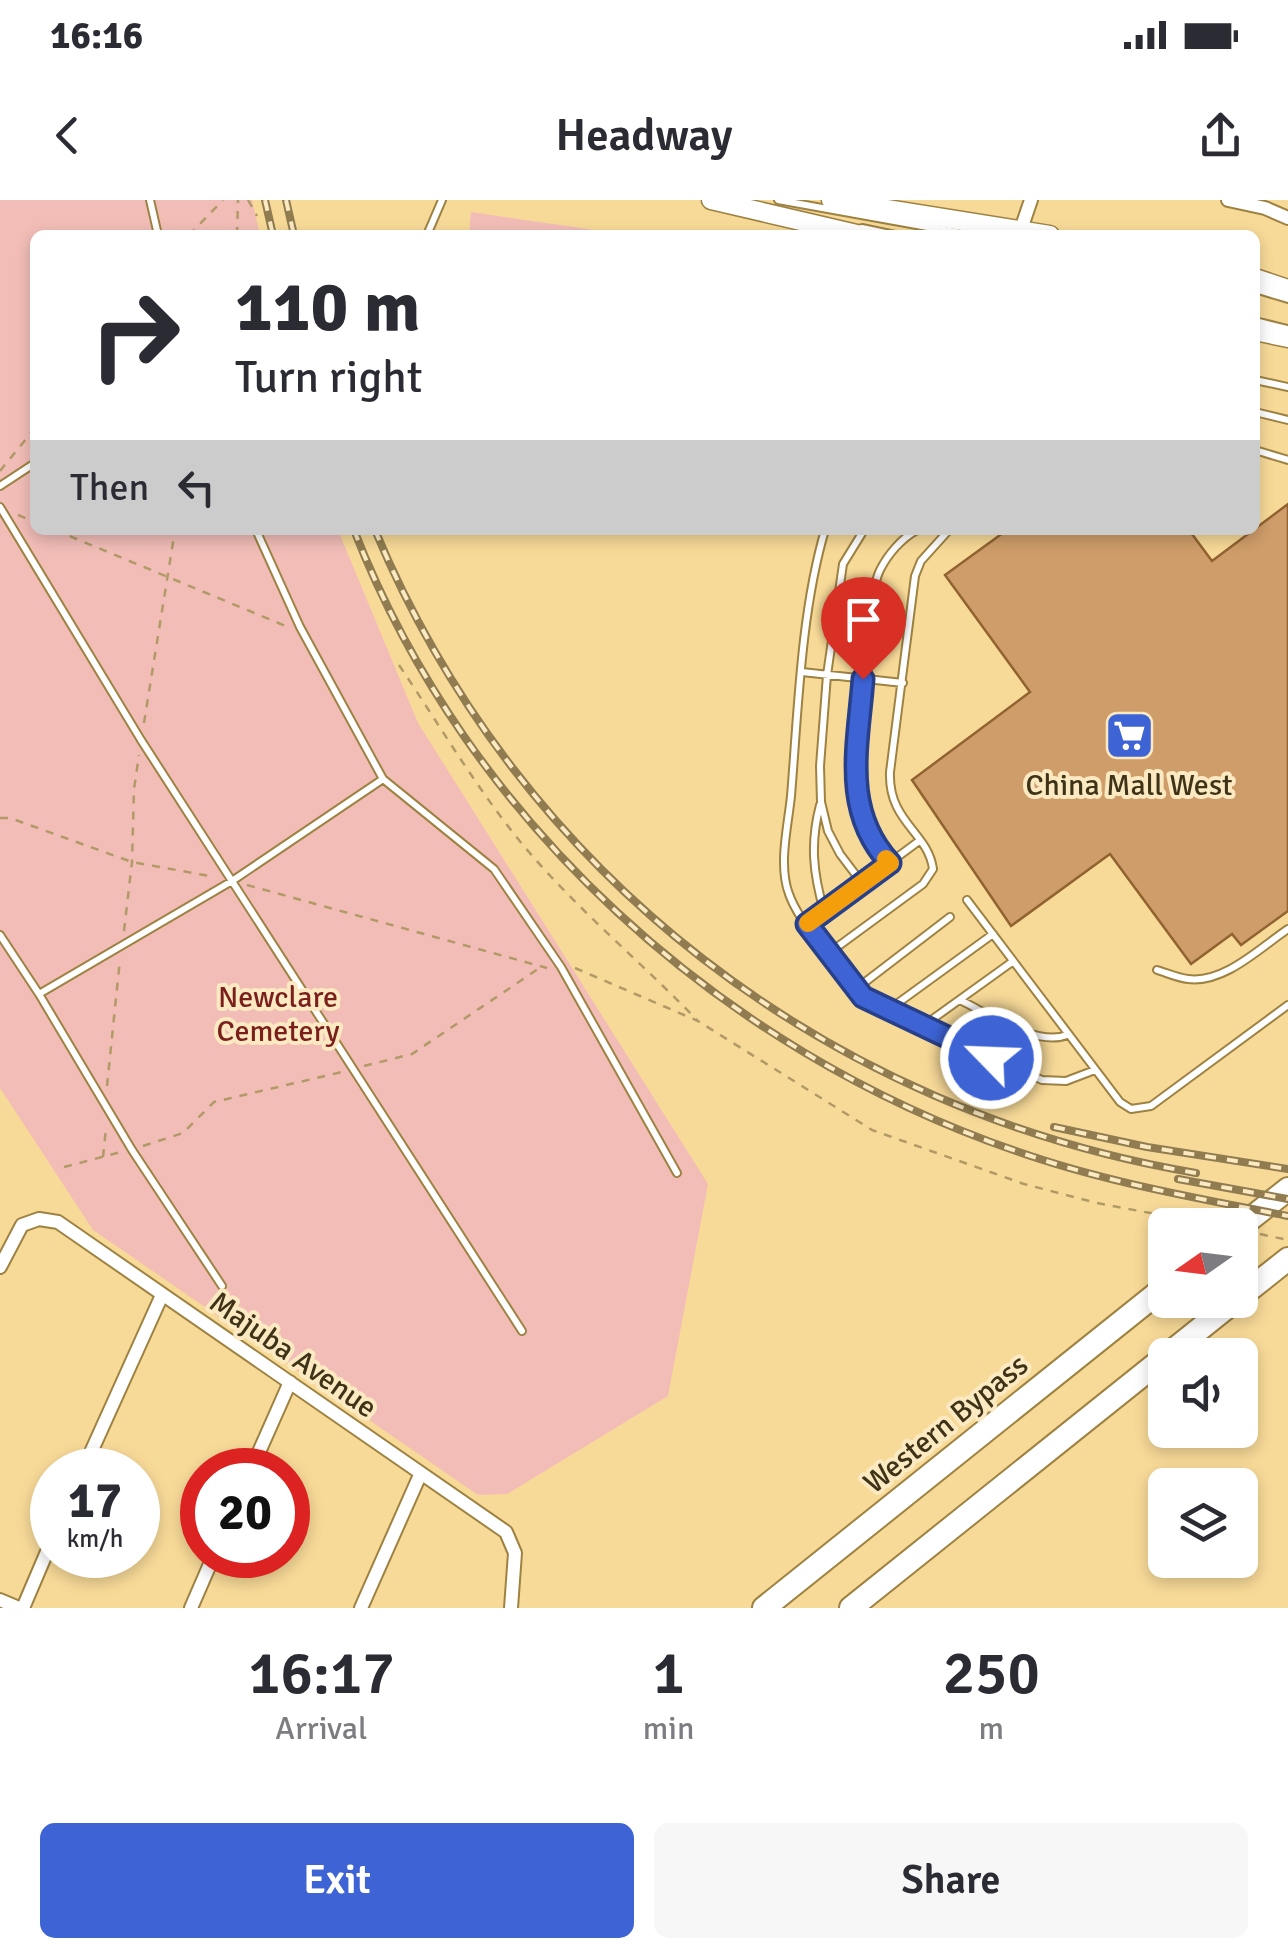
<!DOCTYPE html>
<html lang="en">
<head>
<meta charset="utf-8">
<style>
  body { margin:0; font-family:Signika,sans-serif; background:#f7f7f7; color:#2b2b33; height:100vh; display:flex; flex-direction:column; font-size:38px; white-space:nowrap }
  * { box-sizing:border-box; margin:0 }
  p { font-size:32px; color:#7c7c81 }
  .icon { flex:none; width:55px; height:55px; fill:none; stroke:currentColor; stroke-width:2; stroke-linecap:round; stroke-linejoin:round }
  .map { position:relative; height:1408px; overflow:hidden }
  .sheet { display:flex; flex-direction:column; background:#fff; flex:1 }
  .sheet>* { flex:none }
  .guide { position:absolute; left:30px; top:30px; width:1230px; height:305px; border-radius:15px; box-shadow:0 5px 15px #0003; background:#fff; color:#2b2b33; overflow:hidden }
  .needle { width:65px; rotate:256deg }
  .controls { position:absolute; left:1148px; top:1008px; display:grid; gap:20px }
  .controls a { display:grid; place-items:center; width:110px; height:110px; border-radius:15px; background:#fff; box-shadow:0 5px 15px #0003; font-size:50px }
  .speed { position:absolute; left:30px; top:1248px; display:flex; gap:20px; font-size:50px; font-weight:700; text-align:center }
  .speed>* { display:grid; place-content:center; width:130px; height:130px; border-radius:50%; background:#fff; box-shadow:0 5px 15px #0003; line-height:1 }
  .speed small { font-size:25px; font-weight:400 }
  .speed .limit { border:15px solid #d22; background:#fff; color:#111 }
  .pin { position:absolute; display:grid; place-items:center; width:85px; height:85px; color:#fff; margin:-102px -42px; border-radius:50% 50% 50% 0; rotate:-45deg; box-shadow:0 0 10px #0007 }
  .pin .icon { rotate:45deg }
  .me { position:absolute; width:110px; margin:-55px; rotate:294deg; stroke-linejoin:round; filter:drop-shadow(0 0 8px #0008) }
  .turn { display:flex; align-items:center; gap:35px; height:210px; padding:0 40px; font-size:45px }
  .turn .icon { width:130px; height:130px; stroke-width:2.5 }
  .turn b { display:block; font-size:70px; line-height:85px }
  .then { display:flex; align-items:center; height:95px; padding:0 40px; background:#0003; gap:20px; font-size:38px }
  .eta { display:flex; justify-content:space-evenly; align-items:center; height:170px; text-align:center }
  .eta b { font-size:60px; font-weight:600; line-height:70px }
  .cta { display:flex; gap:20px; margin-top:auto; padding:20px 40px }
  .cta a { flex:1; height:115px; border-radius:15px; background:#3d63d5; color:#fff; font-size:40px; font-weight:600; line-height:115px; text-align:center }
  .cta a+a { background:#f7f7f7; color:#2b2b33 }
  .status { display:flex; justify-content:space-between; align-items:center; height:70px; padding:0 50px; background:#fff; direction:ltr }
  .status svg { height:28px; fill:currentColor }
  header { display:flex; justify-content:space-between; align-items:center; height:130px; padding:0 40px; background:#fff; font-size:45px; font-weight:600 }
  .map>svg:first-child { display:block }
</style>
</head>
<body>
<div class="status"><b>16:16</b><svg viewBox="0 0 49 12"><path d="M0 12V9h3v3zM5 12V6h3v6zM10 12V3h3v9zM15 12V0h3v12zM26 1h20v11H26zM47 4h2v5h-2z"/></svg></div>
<header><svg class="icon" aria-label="back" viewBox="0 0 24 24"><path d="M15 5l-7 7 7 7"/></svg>Headway<svg class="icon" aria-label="share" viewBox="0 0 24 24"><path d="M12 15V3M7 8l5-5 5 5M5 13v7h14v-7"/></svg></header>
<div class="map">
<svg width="1288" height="1408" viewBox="0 0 1288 1408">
  <rect width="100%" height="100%" fill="#f8da98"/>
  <path fill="#f2bdb7" d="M0,0H252L260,35H35V330H338L418,523L708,984L668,1196L507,1294L478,1295L93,1030L0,888Z
    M471,12L629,35H469Z"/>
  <path fill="#cf9d6a" stroke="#916330" stroke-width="2.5" d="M1288,304V711L1241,745L1232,734L1191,764L1110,654L1011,726L912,580L1030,492L945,375L1007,330H1189L1212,361Z"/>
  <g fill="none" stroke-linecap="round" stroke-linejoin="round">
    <defs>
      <path id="lane" d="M150,0L158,35
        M778,0L972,35
        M862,28L895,35
        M427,35L442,0
        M1255,89L1288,99
        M1255,121L1287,129
        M1255,180L1288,187
        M1255,212L1288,220
        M1255,250L1288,260
        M0,286L35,263
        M0,307L141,540L522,1131
        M256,330L300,427L383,579L494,669L561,767L677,973
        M825,330C801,411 798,511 791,596C788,626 778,665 789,694C799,723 854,791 879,807L1042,880L1066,881L1095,870
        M802,472L903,483
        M820,605C810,643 813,673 824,711
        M889,663C875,647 863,631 859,609C852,574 865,400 880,370C888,354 902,338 917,330
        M862,683L840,654L828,631L821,602L820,566L827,475L843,364L864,330
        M967,700L1120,902L1131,909L1151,906L1288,805
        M807,724L919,641
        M0,735L39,794L132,950L222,1086
        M829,753L923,684L933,669C928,632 888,622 890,572L915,376L921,361L949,330
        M1157,770C1167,773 1178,778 1188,779C1224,784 1261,747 1288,729
        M856,789L950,717
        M39,794L232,681L383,579
        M960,800C989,814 1037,847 1067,835
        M887,811L993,734
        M923,826L1012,762"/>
      <path id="street" d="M1228,0L1265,8L1288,18
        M1019,35L1031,0
        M0,1067L22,1025L39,1019L58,1022L506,1332L515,1353L511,1408
        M83,1270L162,1095
        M251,1270L290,1182
        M0,1400L19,1408
        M23,1408L52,1340
        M191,1408L214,1355
        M361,1408L420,1275"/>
      <path id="secondary" d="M711,0L861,35
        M831,0L1050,35
        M1255,78L1288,89
        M1255,131L1288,138"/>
      <path id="highway" d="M1240,1027L1288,989
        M1240,1097L1288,1059
        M764,1408L1165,1087
        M851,1408L1236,1100"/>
    </defs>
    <use href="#lane" stroke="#9e8242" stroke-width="10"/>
    <use href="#street" stroke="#9e8242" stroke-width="16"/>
    <use href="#secondary" stroke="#9e8242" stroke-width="21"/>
    <use href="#highway" stroke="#9e8242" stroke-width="26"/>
    <path stroke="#b19a67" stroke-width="2.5" stroke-dasharray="8 8" stroke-linecap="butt" d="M248,0L257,16
      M189,35L223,0
      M237,35L238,0
      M0,271L35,228
      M18,315L35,322
      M55,330L288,427
      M399,465C443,530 483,600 535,659C585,716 644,765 697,820
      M144,523L175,330
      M0,618H10L132,662L215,677
      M247,685L547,768
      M124,731L132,662L134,589L139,555
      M575,768L698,821L872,930L1024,984L1097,1003L1214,1025
      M364,866L412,854L538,769
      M107,886L120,759
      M143,946L183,933L214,902L342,872
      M103,957L106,928
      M64,967L121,952
      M1260,1034L1288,1040"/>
    <use href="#lane" stroke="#fff" stroke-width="6"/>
    <use href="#street" stroke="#fff" stroke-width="12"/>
    <use href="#secondary" stroke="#fff" stroke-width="18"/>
    <use href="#highway" stroke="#fff" stroke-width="22"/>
    <defs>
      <path id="rail" d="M265,0L273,35
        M286,0L294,35
        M354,330C468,623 722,850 1016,951C1104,982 1197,998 1288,1016
        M375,330C519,676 829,911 1196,973
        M1054,927L1147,947L1288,969
        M1178,979L1288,999"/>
    </defs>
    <use href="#rail" stroke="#907c50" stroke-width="8"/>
    <use href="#rail" stroke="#fbe9c2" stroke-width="4" stroke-dasharray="11" stroke-linecap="butt"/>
  </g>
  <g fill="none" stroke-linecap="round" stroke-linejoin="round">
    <defs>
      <path id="route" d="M863,479C858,545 841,610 890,663L807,724L863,797L991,858"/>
    </defs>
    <use href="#route" stroke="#28408a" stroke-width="25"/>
    <use href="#route" stroke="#3d63d5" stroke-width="18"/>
    <path stroke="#f59e0b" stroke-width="18" d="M808,723L890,663L886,659"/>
  </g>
  <defs>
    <symbol id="supermarket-square" viewBox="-11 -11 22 22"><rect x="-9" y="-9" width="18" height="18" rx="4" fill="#3d63d5" stroke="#fbe9c2"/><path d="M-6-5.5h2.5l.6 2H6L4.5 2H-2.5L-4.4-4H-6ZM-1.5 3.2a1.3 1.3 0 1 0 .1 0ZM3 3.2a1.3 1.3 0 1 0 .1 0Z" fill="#fff"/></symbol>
  </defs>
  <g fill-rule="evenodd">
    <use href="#supermarket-square" x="1102" y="508" width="55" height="55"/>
  </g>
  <g text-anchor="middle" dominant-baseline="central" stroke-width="8" stroke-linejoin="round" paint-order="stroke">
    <g font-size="30" fill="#3e3217" stroke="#fbe9c2">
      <text x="1129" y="585">China Mall West</text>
    </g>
    <g font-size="30" fill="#7b1f1d" stroke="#fbe9c2">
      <text x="278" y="797">Newclare<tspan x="278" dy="34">Cemetery</tspan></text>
    </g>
    <g font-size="30" fill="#3e3217" stroke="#fbe9c2">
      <text transform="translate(293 1155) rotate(35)">Majuba Avenue</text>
      <text transform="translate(946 1224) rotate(-39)">Western Bypass</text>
    </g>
  </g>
</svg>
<div class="controls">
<a><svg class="needle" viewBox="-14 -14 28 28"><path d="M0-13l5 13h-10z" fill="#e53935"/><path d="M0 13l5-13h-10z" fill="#7c7c81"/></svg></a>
<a><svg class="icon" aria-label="sound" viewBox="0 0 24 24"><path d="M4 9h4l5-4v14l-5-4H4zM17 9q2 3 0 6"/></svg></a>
<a><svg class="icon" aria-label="layers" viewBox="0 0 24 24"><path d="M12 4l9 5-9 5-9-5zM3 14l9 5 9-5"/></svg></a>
</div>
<div class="speed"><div>17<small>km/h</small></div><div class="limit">20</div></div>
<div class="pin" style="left:863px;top:479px;background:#d93025"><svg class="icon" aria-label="arrive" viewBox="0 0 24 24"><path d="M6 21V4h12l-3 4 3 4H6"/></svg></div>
<svg class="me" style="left:991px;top:858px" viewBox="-20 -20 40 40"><circle r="17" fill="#3d63d5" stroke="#fff" stroke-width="3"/><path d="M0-11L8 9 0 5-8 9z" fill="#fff"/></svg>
<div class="guide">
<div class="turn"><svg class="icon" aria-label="right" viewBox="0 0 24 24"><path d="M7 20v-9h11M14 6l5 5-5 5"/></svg><div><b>110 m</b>Turn right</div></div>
<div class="then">Then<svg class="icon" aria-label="left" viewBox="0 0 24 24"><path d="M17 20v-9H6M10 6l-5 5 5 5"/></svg></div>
</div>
</div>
<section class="sheet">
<div class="eta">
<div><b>16:17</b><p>Arrival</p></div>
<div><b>1</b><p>min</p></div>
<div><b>250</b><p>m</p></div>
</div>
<div class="cta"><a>Exit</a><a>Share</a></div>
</section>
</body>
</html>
